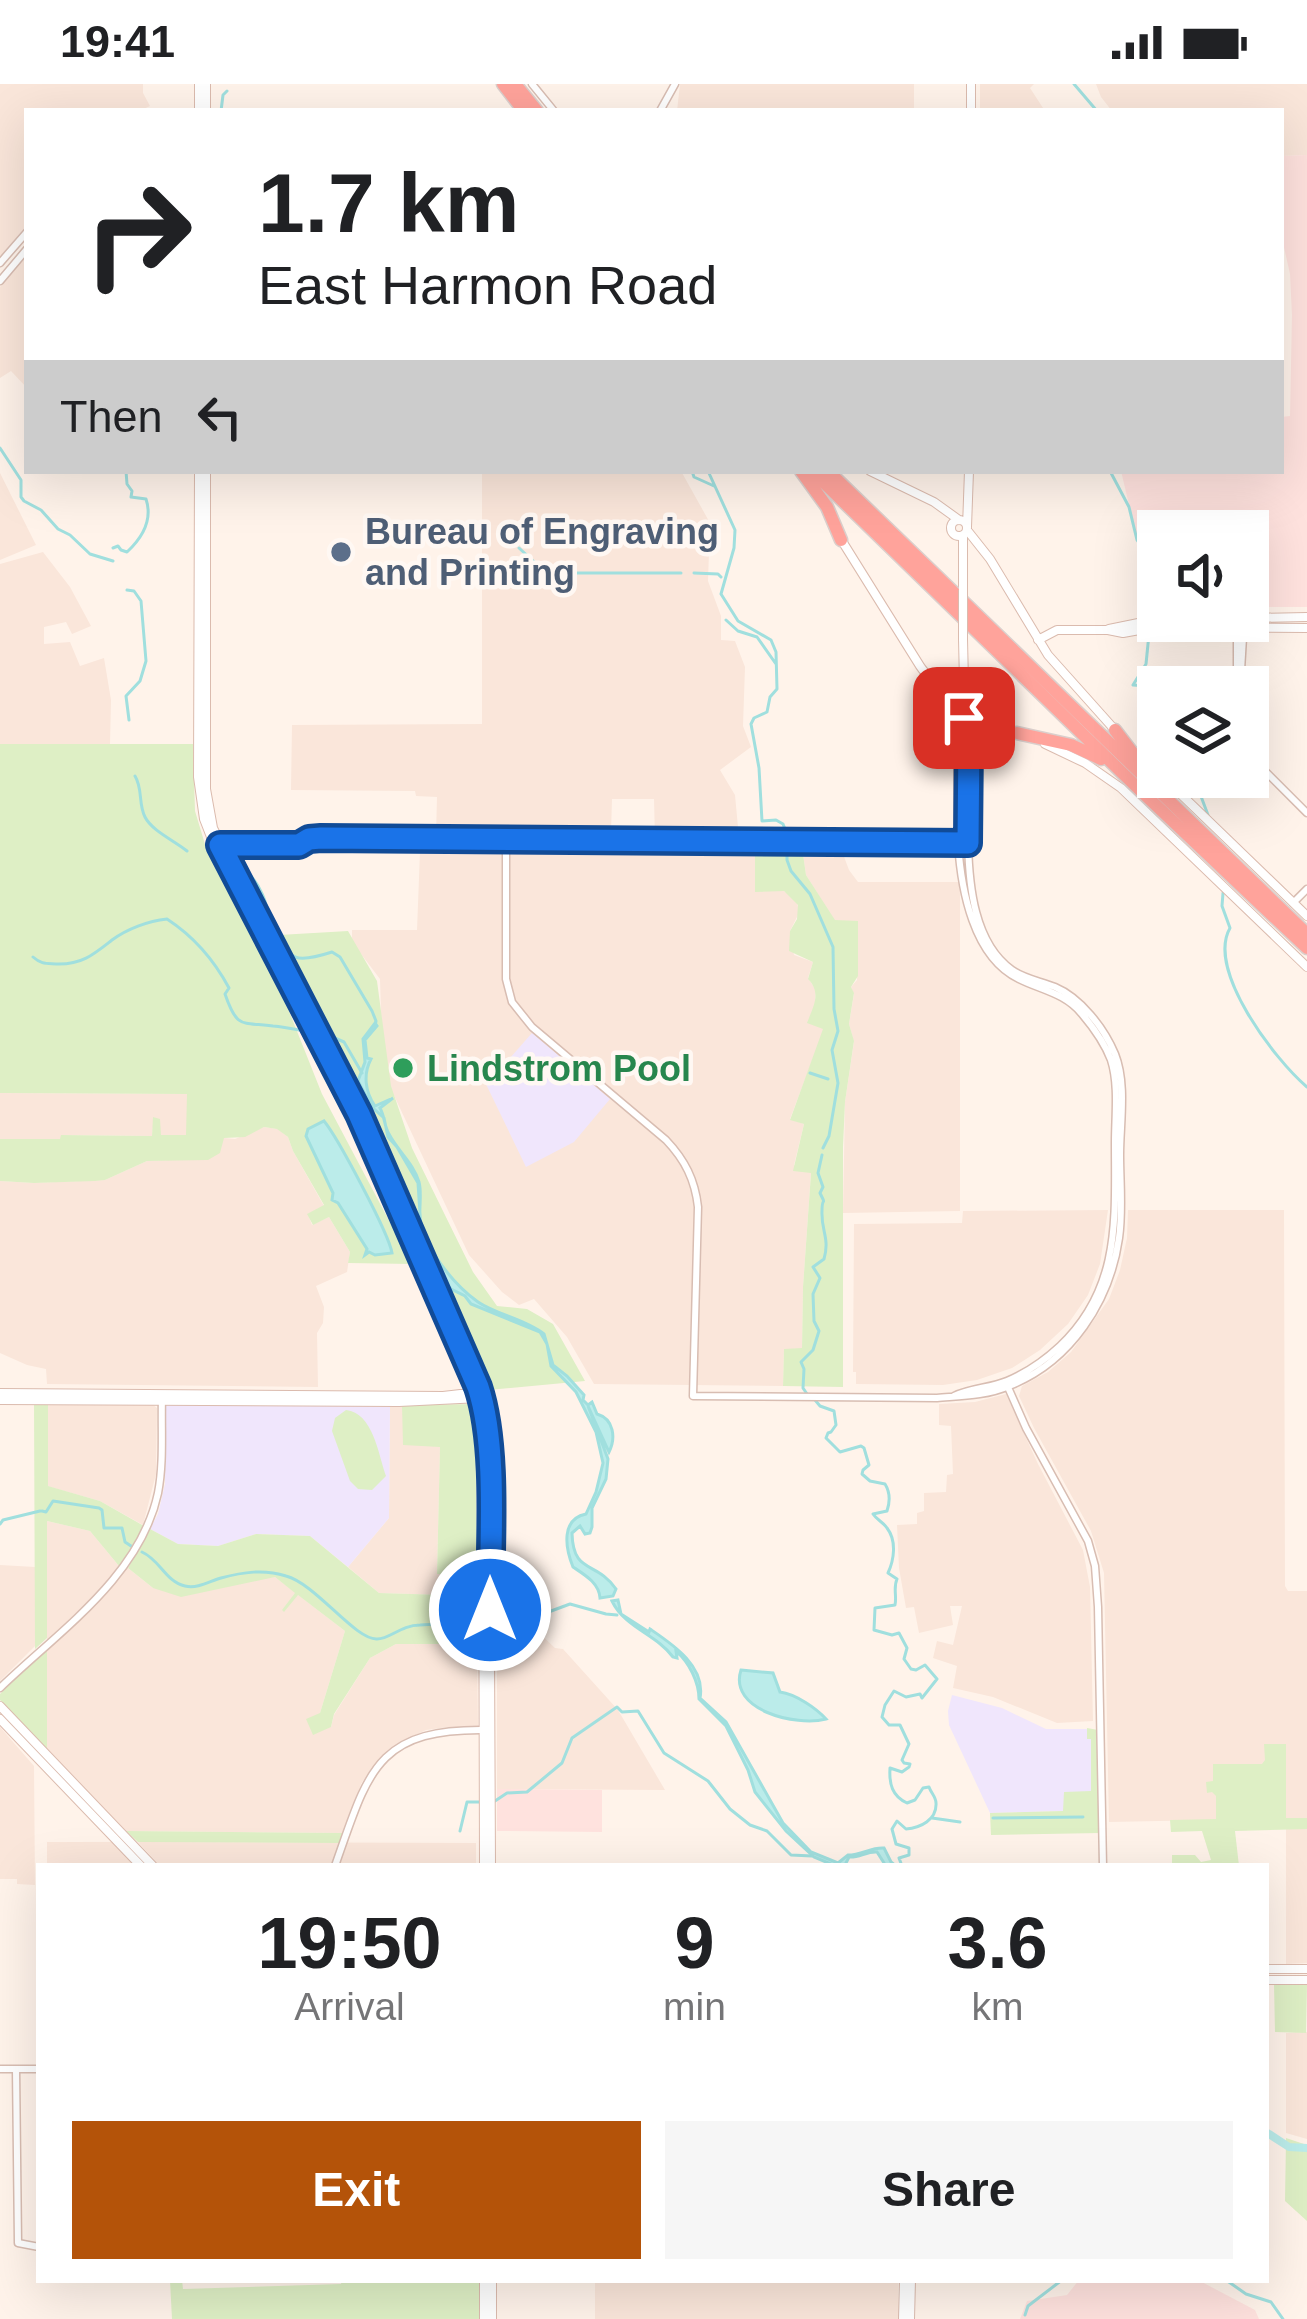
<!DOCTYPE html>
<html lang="en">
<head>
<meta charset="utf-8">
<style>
  body { margin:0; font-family:Helvetica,sans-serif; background:#f6f6f6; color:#202124; height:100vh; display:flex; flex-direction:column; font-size:45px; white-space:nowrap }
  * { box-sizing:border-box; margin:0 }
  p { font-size:39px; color:#757577 }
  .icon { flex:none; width:66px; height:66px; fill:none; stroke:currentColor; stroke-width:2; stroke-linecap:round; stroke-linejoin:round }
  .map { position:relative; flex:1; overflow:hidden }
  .drawer { position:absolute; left:36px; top:1779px; width:1233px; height:420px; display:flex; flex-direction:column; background:#fff; border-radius:0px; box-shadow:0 12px 48px #0002 }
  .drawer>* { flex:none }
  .banner { position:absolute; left:24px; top:24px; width:1260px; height:366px; border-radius:0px; box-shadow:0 12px 48px #0002; background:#fff; color:#202124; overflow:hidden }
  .buttons { position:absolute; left:1137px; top:426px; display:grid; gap:24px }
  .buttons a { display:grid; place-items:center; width:132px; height:132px; border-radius:0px; background:#fff; box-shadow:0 12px 48px #0002; font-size:60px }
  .pin { position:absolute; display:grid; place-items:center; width:102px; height:102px; color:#fff; margin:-51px; border-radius:24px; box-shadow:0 6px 18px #0006 }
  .me { position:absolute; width:132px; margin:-66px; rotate:0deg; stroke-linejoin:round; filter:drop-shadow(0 0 9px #0008) }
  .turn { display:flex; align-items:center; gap:42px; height:252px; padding:0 36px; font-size:54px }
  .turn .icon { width:156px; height:156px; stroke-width:2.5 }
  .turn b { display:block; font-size:84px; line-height:102px }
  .then { display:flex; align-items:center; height:114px; padding:0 36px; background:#0003; gap:24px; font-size:45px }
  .eta { display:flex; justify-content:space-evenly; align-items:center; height:204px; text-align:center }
  .eta b { font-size:72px; font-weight:800; line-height:84px }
  .primary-button { display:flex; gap:24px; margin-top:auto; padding:24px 36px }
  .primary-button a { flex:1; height:138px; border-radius:0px; background:#b45309; color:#fff; font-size:48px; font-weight:800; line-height:138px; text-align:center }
  .primary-button a+a { background:#f6f6f6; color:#202124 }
  .status { display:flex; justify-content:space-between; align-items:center; height:84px; padding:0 60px; background:#fff; direction:ltr }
  .status svg { height:33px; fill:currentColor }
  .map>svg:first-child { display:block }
</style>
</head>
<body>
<div class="status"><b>19:41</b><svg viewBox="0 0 49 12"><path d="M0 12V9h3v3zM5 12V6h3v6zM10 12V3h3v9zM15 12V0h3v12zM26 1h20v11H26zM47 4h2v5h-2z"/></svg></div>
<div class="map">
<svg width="1307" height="2235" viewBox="0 0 1307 2235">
  <rect width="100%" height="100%" fill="#fff3ea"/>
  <path fill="#fae6da" d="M0,0H143V9L150,22L139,27H27V141L0,173Z
    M680,0H914V27H677Z
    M980,0H1034L1030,4L1045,27H980Z
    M1096,0H1307V71L1281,72V27H1112L1101,13Z
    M27,171V304L11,287L0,294V203Z
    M482,387H681L710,439L708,497L721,532V556L735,557L745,583L743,642L751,663L720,686L735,711L739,754H655L654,715H612L611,748L608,749V753L436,752L437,713L416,712L415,707L291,706L292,641L482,640Z
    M0,389L36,461L0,476Z
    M43,468L70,503L91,542L72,550L66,538L44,543V560L70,558L80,582L104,574L111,616L110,660H0V480Z
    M420,768L755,769V807H784L797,817L799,829L790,847L794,871L813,878L808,894L816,906L815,916L824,945L790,1035L804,1040L794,1081L811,1088L803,1203L802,1265H784L783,1302L594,1300L567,1253L534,1215L519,1221L502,1208L469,1171L390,1003L382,960L380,895L352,858V846H417Z
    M803,770H843L849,786L858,798H960V1127L843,1129L845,1018L854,958L849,940L854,910L851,903L857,896L858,838L835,837L806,791Z
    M0,1009L187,1010V1051H161L154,1033L152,1052L62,1051L61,1055H0Z
    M264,1043L278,1045L288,1053L293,1067L324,1122L308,1130L312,1141L329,1133L350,1168L347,1188L316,1202L324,1223L323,1239L317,1249L318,1303L47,1300L46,1285L27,1281L0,1269V1097L34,1099L105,1096L147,1077L168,1076L224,1054L235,1055Z
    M1108,1126L1100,1180L1088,1211L1068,1240L1040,1266L1012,1284L977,1296L943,1301L856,1300V1288H853L854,1140L962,1139L963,1127Z
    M1128,1126H1284L1285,1502L1288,1507H1307V1734L1109,1738L1104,1489L1091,1447L1034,1344L1019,1312L1022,1302L1048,1288L1071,1268L1109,1215L1120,1186L1127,1154Z
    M1006,1310L1038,1380L1083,1466L1090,1503L1093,1637L1057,1639L993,1613L953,1604L957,1582L933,1574L937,1557L953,1561L962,1522H950L953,1541L919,1549L914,1523L906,1524L899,1484L897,1441L917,1440V1429L924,1427V1409L946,1408L947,1391L953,1390L951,1342L939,1341V1320L975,1318Z
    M48,1320H152L157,1324L156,1390L143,1441L100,1417L47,1402Z
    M390,1321H402L440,1363L437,1489L477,1490V1512L379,1509L348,1483L389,1434Z
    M47,1437L90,1447L119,1482L128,1484L153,1504L275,1493L296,1509L283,1527L297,1510L345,1547L320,1629L331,1643L334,1631L370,1574L396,1560H477L478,1643H448L426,1646L400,1658L372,1683L361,1700L344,1749L126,1747L47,1665Z
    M0,1481L35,1483V1562L0,1597Z
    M497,1529L519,1530L555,1564L563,1565L618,1626L665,1706L497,1705Z
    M0,1643L34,1682L35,1801L17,1800V1795H0Z
    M1286,1745H1307V1879L1286,1880Z
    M47,1758H112L135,1782H47Z
    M138,1758L476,1759V1782H160Z
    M1307,1948V2055L1286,2049V1949Z
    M595,2196H898V2235H595Z"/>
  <path fill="#ffe2de" d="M1307,71V523H1248V447H1158V522H1153L1121,387H1281V333L1290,332L1292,231L1290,190L1281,150V72Z
    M497,1705L602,1706V1748L497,1747Z
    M1079,2196H1198L1255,2226L1259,2235H1020L1027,2217L1067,2211Z"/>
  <path fill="#f0e6fc" d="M532,949L610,1015L574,1058L526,1083L484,996L496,990Z
    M170,1318L219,1322L390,1321L389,1434L348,1483L310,1452L256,1450L218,1462L178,1460L150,1445L158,1430L165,1400L166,1321Z
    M952,1611L1002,1624L1046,1645H1087V1654L1091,1655L1092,1707L1064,1727L990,1729L949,1641L948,1627Z"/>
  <path fill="#deefc5" d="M0,660H193L195,727L207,767L279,902L322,1010L412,1180L348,1179L350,1168L329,1133L313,1141L307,1130L324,1121L293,1067L288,1053L277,1045L264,1043L245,1053L224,1054L220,1069L208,1076L147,1077L105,1096L95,1097L34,1099L0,1097V1055H60L61,1051L152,1052L153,1033L160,1035L161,1051H186L187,1010L0,1009Z
    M755,769L803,770L806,791L835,836L858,837V892L851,903L854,909L849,940L854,957L845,1018L843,1063V1303L783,1302L784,1265L802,1264L803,1203L811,1089L793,1087L804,1040L790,1036L823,945L807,939C813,923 822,909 808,895L813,878L789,867L790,847L797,835L798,821L784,807L755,808Z
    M348,847L377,897L391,1002L412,1064L473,1188L497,1222L527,1225L553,1240L585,1297L488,1306L279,851Z
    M34,1318H48V1402L100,1417L144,1442L130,1469L119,1482L90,1447L47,1437V1554L35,1565Z
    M475,1320L477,1490H437L440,1363L403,1361L402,1321Z
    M346,1326C373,1329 378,1369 386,1392L372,1406L358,1405L350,1397L332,1347L335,1334Z
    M150,1445L178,1460L218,1462L256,1450L310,1452L379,1509L477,1512V1560H396L370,1574L334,1630L331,1643L313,1651L306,1635L320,1629L345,1547L298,1511L284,1528L282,1526L295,1509L275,1493L181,1513L153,1504L128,1484Z
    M47,1563V1665L0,1616V1610Z
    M1087,1644L1098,1646L1100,1749L991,1751L990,1729L1063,1727L1064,1708L1091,1707V1655H1087Z
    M1264,1660H1286V1734H1307V1745L1235,1747L1239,1782H1172V1771H1195L1201,1778L1211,1776L1202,1747L1171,1748L1170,1736L1216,1735V1712L1212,1708L1207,1709L1206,1698L1213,1697V1680H1262L1265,1676Z
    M126,1747L344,1749L340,1759L138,1758Z
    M1274,1900H1307L1306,1949L1275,1948Z
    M1286,2054L1307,2061V2137L1285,2117Z
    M170,2196H182L183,2205L341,2200L342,2196H479L480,2235H172Z"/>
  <path fill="#bbecea" stroke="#a0dfde" stroke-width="3" d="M375,939L377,942L365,956L367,974L371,975C363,990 365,1008 375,1022L393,1014L380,1024C385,1033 384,1042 389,1050C397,1066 414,1080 419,1098C422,1109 419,1123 420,1135C424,1164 454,1201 478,1218C497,1231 525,1235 544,1250L553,1281L567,1292L584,1311L583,1316L588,1321L592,1318L597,1330C614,1335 616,1354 609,1368L588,1322L608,1375L606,1395L592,1424V1443L590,1449L585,1450L580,1442L572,1449C573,1491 596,1476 616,1505L613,1512L600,1514C599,1499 585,1491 573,1483C565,1463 561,1435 586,1430L596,1408L603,1379L596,1348L576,1308L551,1282L547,1260L540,1248L471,1220L465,1212L451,1205L440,1192L421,1145L418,1099L397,1063L388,1053L384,1034L372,1023L358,997L365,978L363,955Z
    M324,1037C338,1054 389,1150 392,1169L375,1171L369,1168L365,1171L367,1165L338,1119L332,1116L333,1109L306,1052L308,1045Z
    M618,1516L621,1530L649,1548L650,1545C672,1560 706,1582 700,1614L726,1638L783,1739L811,1768L838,1779L848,1771C862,1771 871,1763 884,1764L891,1778L896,1782H886L877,1768C867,1767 859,1774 849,1773L845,1781H833L814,1773L786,1747L755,1708L748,1686L726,1642L699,1615C699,1598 689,1578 676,1567L677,1574L673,1573C656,1550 625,1544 612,1517Z
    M741,1586L773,1589L780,1608C796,1610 817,1625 826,1635C796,1643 728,1626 741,1586Z"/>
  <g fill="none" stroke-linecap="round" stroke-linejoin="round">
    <path stroke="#a0dfde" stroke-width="3" d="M1074,0L1097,27
      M221,27L223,11L227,7
      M0,364L21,396V413L24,417L41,426L58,445L70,451L90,470L113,477
      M692,387L694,393L714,402
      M708,387L735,446L734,464L721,510L738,537L771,556L776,568L777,605L770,613L767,628L754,634L751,640L759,684L762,737L776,736L783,740L787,750V776L791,787L810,810L833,863L834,925L838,947L832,966L838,999L829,1052L823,1064
      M1110,387L1129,423L1137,456L1152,478V530
      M113,464L118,462L121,466L127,468C143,453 153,436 146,415L131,413L132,407L127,400L126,387
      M519,464L544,487L565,489
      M577,489H681
      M694,489L718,490L721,493
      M127,506L134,507L141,517L146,577L140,597L126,612L129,636
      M726,536L738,547L757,553L776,580
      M1149,550L1146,580L1133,601L1162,603
      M135,692C143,705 138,719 145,733C152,747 175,757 187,767
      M1197,693L1196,699L1208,731
      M244,785C259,798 270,821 268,841C291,873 289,882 332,868L340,873L372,927L376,937L375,943
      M1223,809L1222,822L1230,844C1206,886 1275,976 1307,1003
      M33,873C42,881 47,879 59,880C83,880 94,870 112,856C127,845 148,837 167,835C193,852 214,876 229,904L225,910C237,945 241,938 273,942C284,943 294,945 305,947
      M321,948L344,958L362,989
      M810,989L828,995
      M807,1310L803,1304L804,1285L801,1278L813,1266L819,1247L814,1237L813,1210L820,1194L813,1183L824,1175C830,1154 821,1147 822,1127C822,1110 827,1124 820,1109L823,1103L818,1089L822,1071
      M815,1316L820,1322L834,1327L836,1341L831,1348L828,1349L826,1354L840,1368L861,1362L864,1364L869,1381L863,1386L862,1390L870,1397L885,1400C890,1408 890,1418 887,1427L873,1430C877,1436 883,1438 887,1444C897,1457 894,1476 888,1489L897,1495C893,1504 897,1512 895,1521L875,1524L874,1546L892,1551L899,1549L907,1564L904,1575L911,1585L916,1586L925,1581L937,1595L922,1614L920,1610L906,1613L894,1607L885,1621L882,1633L889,1641H900L909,1660L902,1676L904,1679L910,1680L909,1683L902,1688L890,1684C889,1700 892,1712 907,1719L915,1716L923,1704L929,1703C931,1709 936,1713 936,1719C937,1736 920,1744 906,1745L897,1737L892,1745L896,1760L909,1764V1771L899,1774L902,1782
      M42,1427L46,1428L53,1417L99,1424L102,1426L104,1444H122L125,1458L131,1462
      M0,1440L3,1436L40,1427
      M142,1468C160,1476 166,1498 185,1502C198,1505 210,1497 221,1494C243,1488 264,1485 286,1492C316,1500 355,1556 377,1555C390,1555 401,1541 420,1541C443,1540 455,1541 467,1519L479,1517
      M492,1516L509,1518L535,1533L570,1520L606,1530L617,1531
      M495,1717L507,1709L527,1708L562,1679L572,1654L617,1623L622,1628L638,1627L664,1669L708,1697L730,1725L750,1741L767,1747L791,1771L812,1772
      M932,1734L960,1738
      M993,1734L1083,1733
      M460,1747L467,1718H479
      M1226,2196L1246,2210L1271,2218L1283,2235
      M1025,2231L1028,2222L1062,2196"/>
    <path stroke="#bbecea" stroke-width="8" d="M1266,2048L1289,2063L1307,2064"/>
    <defs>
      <path id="tertiary" d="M532,0L554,27
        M660,27L675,0
        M0,179L27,148
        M0,197L27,165
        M1237,537V591L1240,597
        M1240,603L1244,537
        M1248,664L1254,676L1307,729
        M506,756V895L512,918L532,943L666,1056C685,1076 695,1096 698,1123L693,1312L937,1314C961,1312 986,1312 1009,1302C1071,1278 1110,1217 1119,1154C1123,1127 1120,1098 1120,1071C1120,1039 1127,1000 1115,970C1104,944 1081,914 1055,903C1040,897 1025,895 1012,886C974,859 969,801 968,759
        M1293,819L1307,805
        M1007,1301L1026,1344L1088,1457L1095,1482L1098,1523L1103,1782
        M954,1312C971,1304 990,1304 1007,1297C1026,1289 1045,1276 1060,1262C1121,1204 1115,1135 1115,1058C1115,1032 1119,1001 1111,976C1105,960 1093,943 1082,930C1065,909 1041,906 1019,895C973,873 961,805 958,759
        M0,1604C59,1547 140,1493 158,1409C164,1378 161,1345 162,1314
        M335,1782C368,1689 375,1644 487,1646
        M0,1985H39
        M16,1985L18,2159L39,2163"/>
      <path id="secondary" d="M199,27V0
        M206,27V0
        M971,27V0
        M199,387L198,693L204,735L220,776L349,1027L465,1287L480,1331L483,1380L484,1782
        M206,387V705L213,744L371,1056L476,1298L486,1331L489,1360L491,1782
        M870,387L934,418L959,436
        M951 444a8 8 0 1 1 16 0a8 8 0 1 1-16 0Z
        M967,443L969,387
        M967,446L990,475L1048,571L1115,646
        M963,451V506
        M842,457L920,582C929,596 949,610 953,623
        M1248,534L1307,533
        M1221,544L1236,554
        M1109,545L1158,535
        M963,555L964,598L968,619
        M1038,556L1057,546H1108L1123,549L1156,543L1307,544
        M952 622a8 8 0 1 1 16 0a8 8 0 1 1-16 0Z
        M955,629L958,643V759
        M959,629L976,632L1020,650
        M1045,660L1085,679L1121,704L1307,883
        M1139,669L1158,688
        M1163,693L1307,832
        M218,755L968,759L969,654L965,630
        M216,762L299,761L307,756
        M0,1309L443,1312L478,1308
        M0,1316L399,1318L480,1314
        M0,1622L153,1782
        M0,1635L141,1782
        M1266,1885H1307
        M1266,1896H1307
        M492,2196V2235
        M484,2235V2196
        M903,2235L904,2196
        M910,2235L911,2196"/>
      <path id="motorway" d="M503,0L524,27
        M515,0L537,27
        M801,387L827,423L841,456
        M812,387L1142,708L1307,864
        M828,387L1307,850
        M1115,646L1141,680
        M1017,649L1071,661L1101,675"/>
    </defs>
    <use href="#tertiary" stroke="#d8bdb2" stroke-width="9"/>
    <use href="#secondary" stroke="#dbbbae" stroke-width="10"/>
    <use href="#motorway" stroke="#dbcfcc" stroke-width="15"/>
    <use href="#tertiary" stroke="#fff" stroke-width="6"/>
    <use href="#secondary" stroke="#fff" stroke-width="8"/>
    <use href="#motorway" stroke="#ffa39b" stroke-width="12"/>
    <defs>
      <path id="secondary-bridge" d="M963,506V555"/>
    </defs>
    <use href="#secondary-bridge" stroke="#dbbbae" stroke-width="10" stroke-linecap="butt"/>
    <use href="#secondary-bridge" stroke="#fff" stroke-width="8"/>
  </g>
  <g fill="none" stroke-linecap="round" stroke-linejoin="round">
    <defs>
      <path id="route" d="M490,1526C490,1460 498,1363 478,1303L359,1030L220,761H299L309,755L321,754L968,759L969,654L964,634"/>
    </defs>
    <use href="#route" stroke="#114b97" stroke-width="30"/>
    <use href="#route" stroke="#1a73e8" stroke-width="21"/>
  </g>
  <circle fill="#5c6f8a" stroke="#fff8f3" stroke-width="4.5" cx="341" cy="468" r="12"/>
  <circle fill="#2e9e5b" stroke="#fff8f3" stroke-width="4.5" cx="403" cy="984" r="12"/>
  <g text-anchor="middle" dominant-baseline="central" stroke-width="9" stroke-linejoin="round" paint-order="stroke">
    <g font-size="36" font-weight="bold" fill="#4e5e75" stroke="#fff8f3" text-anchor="start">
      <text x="365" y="447">Bureau of Engraving<tspan x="365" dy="41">and Printing</tspan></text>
    </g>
    <g font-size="36" font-weight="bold" fill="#27864d" stroke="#fff8f3" text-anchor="start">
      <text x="427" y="984">Lindstrom Pool</text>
    </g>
  </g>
</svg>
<div class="buttons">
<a><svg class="icon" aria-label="sound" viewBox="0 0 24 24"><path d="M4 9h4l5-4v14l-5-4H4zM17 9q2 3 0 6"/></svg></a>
<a><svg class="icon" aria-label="layers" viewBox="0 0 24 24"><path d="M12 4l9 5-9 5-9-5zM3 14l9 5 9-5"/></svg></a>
</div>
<div class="pin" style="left:964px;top:634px;background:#d93025"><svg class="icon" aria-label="arrive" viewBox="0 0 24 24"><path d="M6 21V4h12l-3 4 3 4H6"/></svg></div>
<svg class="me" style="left:490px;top:1526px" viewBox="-20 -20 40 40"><circle r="17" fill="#1a73e8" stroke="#fff" stroke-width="3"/><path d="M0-11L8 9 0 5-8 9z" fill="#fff"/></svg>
<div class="banner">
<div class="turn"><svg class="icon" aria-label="right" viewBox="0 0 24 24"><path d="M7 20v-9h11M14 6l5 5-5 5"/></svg><div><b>1.7 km</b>East Harmon Road</div></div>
<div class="then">Then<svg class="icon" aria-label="left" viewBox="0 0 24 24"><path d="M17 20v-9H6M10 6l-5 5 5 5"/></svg></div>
</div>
<section class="drawer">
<div class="eta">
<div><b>19:50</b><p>Arrival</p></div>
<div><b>9</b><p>min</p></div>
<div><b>3.6</b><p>km</p></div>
</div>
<div class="primary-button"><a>Exit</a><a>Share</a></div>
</section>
</div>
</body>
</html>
